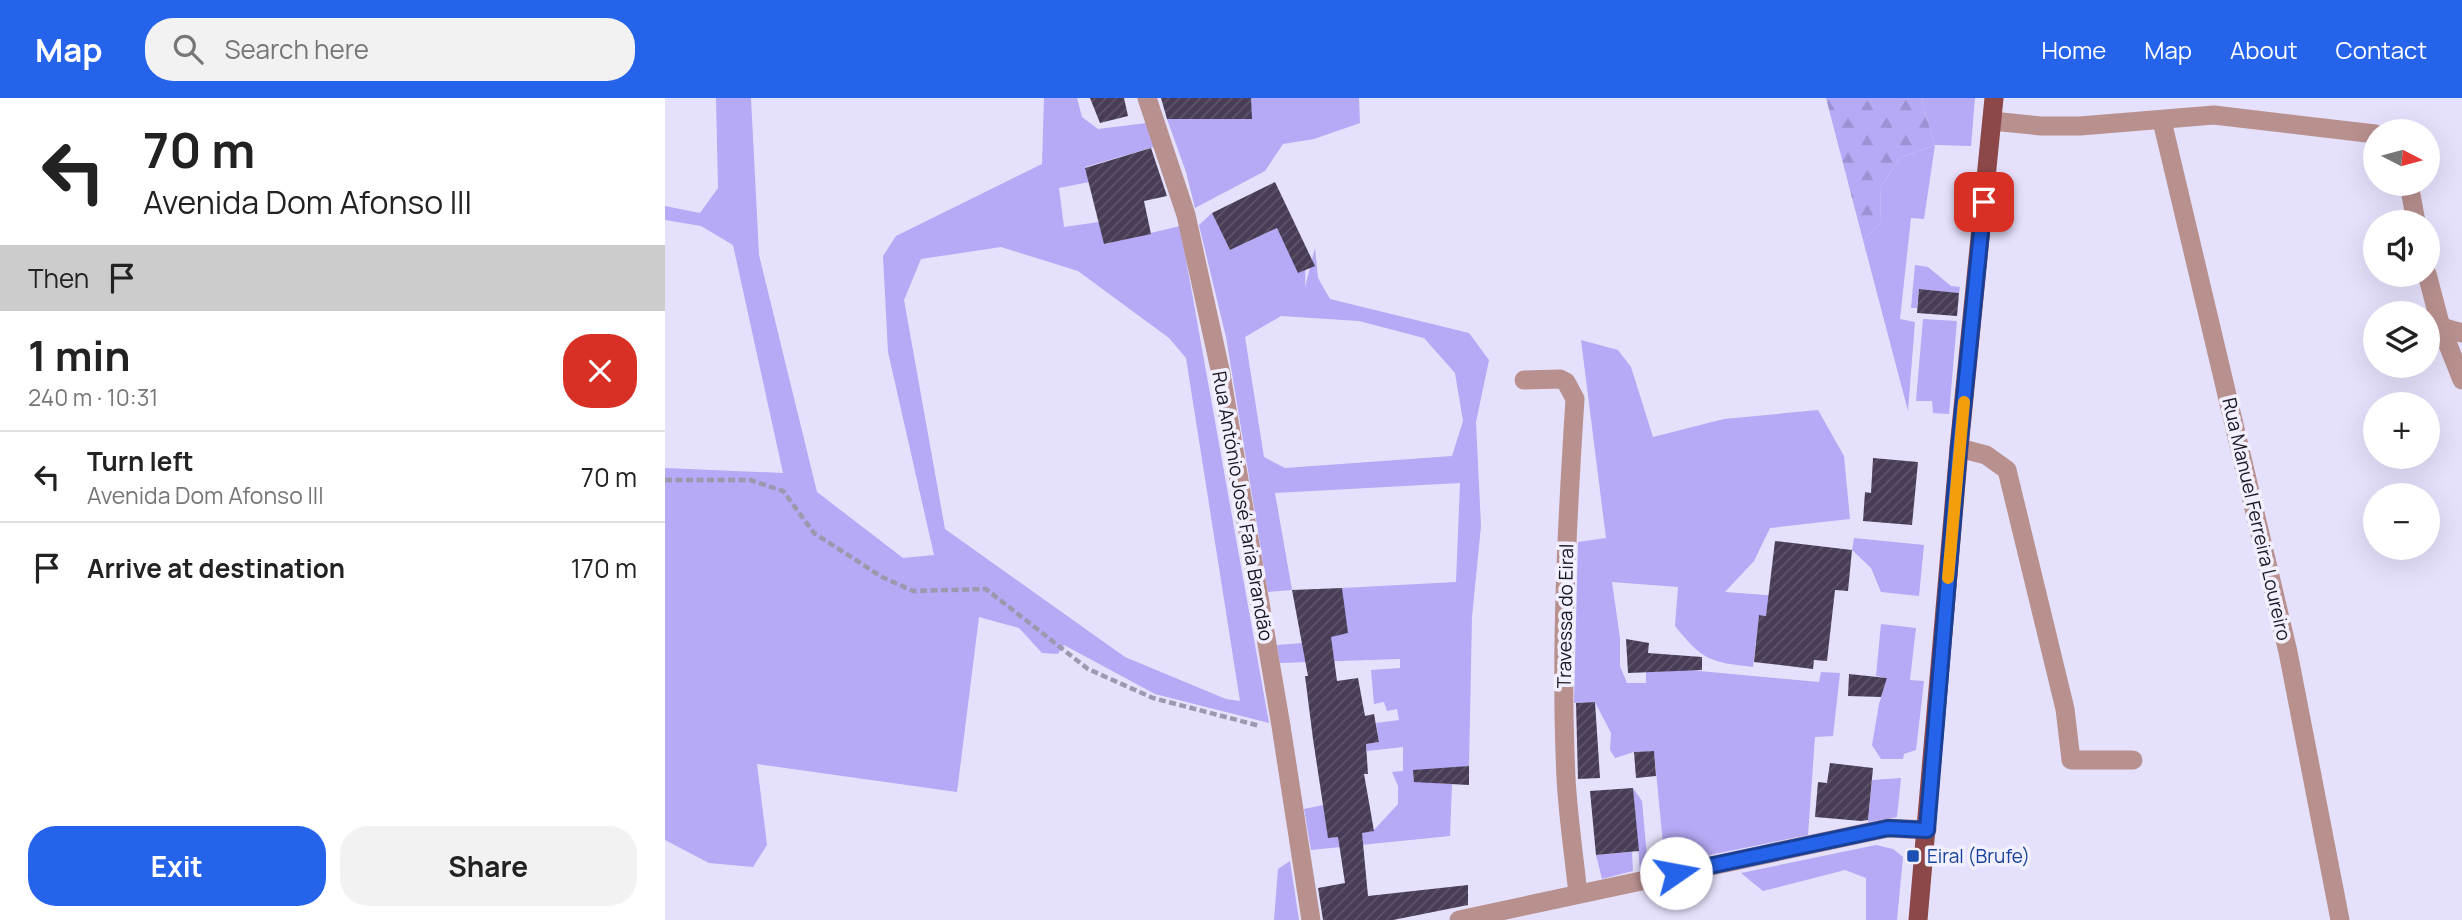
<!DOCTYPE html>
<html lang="en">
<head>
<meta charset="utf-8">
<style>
  body { margin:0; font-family:Manrope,sans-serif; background:#f2f2f2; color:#222; height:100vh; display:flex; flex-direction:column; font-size:26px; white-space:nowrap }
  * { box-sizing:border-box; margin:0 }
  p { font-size:23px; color:#767676 }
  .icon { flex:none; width:38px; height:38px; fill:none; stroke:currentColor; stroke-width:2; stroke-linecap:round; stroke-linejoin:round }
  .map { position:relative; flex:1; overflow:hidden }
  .side { display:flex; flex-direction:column; background:#fff; width:665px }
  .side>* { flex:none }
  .top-card { background:#fff; color:#222; overflow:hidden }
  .needle { width:46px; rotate:96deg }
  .controls { position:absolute; left:1698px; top:21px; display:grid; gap:14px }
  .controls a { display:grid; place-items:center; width:77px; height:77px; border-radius:50%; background:#fff; box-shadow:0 7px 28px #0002; font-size:35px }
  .pin { position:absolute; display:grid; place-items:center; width:60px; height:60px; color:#fff; margin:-30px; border-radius:14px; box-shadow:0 4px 10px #0006 }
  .me { position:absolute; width:77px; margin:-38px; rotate:78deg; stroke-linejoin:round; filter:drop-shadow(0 0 5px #0008) }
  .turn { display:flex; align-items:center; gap:24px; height:147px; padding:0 28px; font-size:32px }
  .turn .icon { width:91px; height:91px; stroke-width:2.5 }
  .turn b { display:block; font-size:49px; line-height:60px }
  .then { display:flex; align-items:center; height:66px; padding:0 28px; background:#0003; gap:14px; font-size:26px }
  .round { display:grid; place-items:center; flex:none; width:74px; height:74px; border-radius:28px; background:#f2f2f2 }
  .overview { display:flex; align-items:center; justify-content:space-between; height:119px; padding:0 28px }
  h1 { font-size:42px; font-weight:700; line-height:52px }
  .button { display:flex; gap:14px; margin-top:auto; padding:14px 28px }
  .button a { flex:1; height:80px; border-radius:28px; background:#2563eb; color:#fff; font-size:28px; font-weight:700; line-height:80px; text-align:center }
  .button a+a { background:#f2f2f2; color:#222 }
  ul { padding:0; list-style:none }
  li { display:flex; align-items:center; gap:21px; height:91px; padding:0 28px; border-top:2px solid #e0e0e0 }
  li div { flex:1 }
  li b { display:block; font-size:26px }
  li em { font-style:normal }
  header { display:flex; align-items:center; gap:42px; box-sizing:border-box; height:98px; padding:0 35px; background:#2563eb; color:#fff }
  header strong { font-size:33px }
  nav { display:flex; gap:38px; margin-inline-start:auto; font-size:24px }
  .search { width:490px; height:63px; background:#f2f2f2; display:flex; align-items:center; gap:18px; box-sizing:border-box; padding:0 24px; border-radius:28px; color:#767676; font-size:26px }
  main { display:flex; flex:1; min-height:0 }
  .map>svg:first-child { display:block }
</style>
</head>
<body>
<header>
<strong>Map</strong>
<div class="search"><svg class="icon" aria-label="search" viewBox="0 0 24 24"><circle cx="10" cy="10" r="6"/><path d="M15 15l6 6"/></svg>Search here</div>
<nav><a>Home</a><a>Map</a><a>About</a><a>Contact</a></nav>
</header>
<main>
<section class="side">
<div class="top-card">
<div class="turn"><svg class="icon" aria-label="left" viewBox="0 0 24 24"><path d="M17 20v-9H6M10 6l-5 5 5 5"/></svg><div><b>70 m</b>Avenida Dom Afonso III</div></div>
<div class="then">Then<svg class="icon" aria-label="arrive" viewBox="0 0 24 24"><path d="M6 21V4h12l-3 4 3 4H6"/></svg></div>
</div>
<div class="overview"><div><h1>1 min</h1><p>240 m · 10:31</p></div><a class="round" style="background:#d93025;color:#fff"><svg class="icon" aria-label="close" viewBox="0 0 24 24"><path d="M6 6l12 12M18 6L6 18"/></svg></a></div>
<ul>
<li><svg class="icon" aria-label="left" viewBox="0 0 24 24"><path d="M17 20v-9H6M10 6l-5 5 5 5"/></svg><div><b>Turn left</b><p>Avenida Dom Afonso III</p></div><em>70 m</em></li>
<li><svg class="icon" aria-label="arrive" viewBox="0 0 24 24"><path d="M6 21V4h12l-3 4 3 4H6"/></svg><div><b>Arrive at destination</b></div><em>170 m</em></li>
</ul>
<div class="button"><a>Exit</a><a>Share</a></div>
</section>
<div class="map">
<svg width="1797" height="822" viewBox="0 0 1797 822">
  <defs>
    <pattern id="forest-firs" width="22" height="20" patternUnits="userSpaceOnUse" patternTransform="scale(1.75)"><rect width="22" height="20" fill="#b6a9f5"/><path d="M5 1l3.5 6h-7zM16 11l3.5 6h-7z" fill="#9c91d2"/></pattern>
    <pattern id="building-hatch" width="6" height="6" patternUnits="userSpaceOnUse" patternTransform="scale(1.75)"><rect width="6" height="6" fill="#483c56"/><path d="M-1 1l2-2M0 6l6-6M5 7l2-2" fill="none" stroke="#5f556b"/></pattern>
  </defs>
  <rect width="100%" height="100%" fill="#e5e1fc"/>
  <path fill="#b6a9f5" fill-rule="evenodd" d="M51,0H86L94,157L152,394L238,460L269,457L223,254L218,158L231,138L377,66L379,0H412L417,19L433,31L482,25L489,49L420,69L424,84L394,90L399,129L434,124L440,146L515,128L604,625L490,596L399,547L393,556L377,555L354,530L314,519L292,694L92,666L102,747L88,769L44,765L0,742V370L118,375L68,147L36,128L0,122V108L35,115L53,90ZM336,149L413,173L504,240L521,260L575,603L561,601L460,559L280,431L239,202L256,161Z
    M586,0H694L695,25L649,41L618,46L600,73L530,110L521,74L502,21H586Z
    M1256,0H1310L1306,48L1270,47L1259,121L1246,120L1235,221L1250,224L1243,313L1198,142L1216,124L1215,90L1235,60L1270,47Z
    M547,115L565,152L612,130L625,157L641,150L640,189L650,150L653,180L665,201L804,235L824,262L811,324L816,428L807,519L804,668L775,671L776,686H787L785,738L646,752L639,711L658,707L664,740L708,733L733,706V688L727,674L738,673V649L702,653L701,646L714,644L711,625L734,622L732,611L722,613L719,604L709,606L706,572L735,570V561L615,565L612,547L637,545L682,535L677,490L791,484L795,385L610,395L627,492L603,494L561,239L534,127ZM616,218L694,223L759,240L790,275L798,323L787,358L620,370L599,359L580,239Z
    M1250,167L1263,169L1286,188L1295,189L1294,195L1254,191L1252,210H1246Z
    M1258,221L1292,223L1284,316L1268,315L1267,303H1251Z
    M916,242L953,252L966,269L988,339L1059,321L1153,312L1179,358L1185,421L1105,430L1089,463L1060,494L1114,498L1112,519L1094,517L1088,569C1045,564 1038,563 1010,528L1013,489L947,484L955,540V568L962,585H981V574L1024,572L1154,584L1156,574L1175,575L1168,638L1150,639L1143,737L1000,766L989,653L969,654L950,660L945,652L946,635L930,604L909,605L913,444L941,440Z
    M1189,440L1259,447L1254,498L1216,494L1206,470L1187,452Z
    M1216,526L1251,530L1245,582L1259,583L1251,652L1239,656L1238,661H1216L1207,647L1214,606L1222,580L1211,578Z
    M1236,680L1232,719L1203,724L1207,682Z
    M968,690L977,703L983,770L975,772Z
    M1211,747L1228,751L1238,759L1232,822H1201V780L1180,772L1098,793L1076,775Z
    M967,754L968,773L937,781L931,757Z
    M625,763L634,822H609L613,771Z"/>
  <path fill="url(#forest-firs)" d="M1161,0H1256L1270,47L1235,60L1215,90L1216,124L1198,142Z"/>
  <path fill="url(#building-hatch)" d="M425,0H459L463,18L435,25Z
    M496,0H586L587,21H502Z
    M486,50L502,98L479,103L486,136L439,146L420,70Z
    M610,84L650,168L633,175L612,130L565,152L547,115Z
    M1254,191L1294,195L1292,218L1252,215Z
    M1208,360L1253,364L1247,427L1198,423L1200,394L1206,395Z
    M1110,443L1187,452L1183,493L1170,492L1162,563L1149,562L1148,571L1089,564L1094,517L1101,518Z
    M677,490L683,535L666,539L672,583L693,580L700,618L709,616L714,644L701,646L703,676H699L709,733L697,735L703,798L803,787V807L728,822H658L653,790L680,785L673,739L663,740L648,641L640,578H643L627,492Z
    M961,541L984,545L983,555L1037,559V572L963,575Z
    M1184,576L1222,580L1216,599L1183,598Z
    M930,604L935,680L913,681L911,605Z
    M989,653L991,678L971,680L969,654Z
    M1165,665L1208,670L1203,722L1196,723L1150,719L1153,684L1162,685Z
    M804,668V687L749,684L748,672Z
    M968,690L974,753L931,757L925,693Z"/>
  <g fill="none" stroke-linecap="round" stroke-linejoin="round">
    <path stroke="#9c99af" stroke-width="4.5" stroke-dasharray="7 3.5" stroke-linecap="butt" d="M0,382H85L118,393L149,435L217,479L248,493L321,491L423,571L488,600L595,628"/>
    <path stroke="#b8908e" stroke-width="19" d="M1497,23L1623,554L1675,822
      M1776,229L1797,235
      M859,282L895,281L901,284L910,301C902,426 895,553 901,680C903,718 909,758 913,796
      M1294,350L1321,357L1342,372L1400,611L1406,662H1468
      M794,822L1223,730L1262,732"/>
    <path stroke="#b8908e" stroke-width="19" d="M482,0L521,117L556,276L616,628L646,822
      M1327,23L1376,28H1415L1549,17L1710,36
      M1744,86L1751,124
      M1762,176L1776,229L1797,282"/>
    <path stroke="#8c4748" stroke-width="19" d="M1253,822L1294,350L1329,0"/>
  </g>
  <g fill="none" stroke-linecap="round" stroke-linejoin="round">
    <defs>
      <path id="route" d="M1011,775L1223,730L1262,732L1294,350L1319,104"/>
    </defs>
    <use href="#route" stroke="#184099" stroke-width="18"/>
    <use href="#route" stroke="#2563eb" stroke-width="12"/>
    <path stroke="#f59e0b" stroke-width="12" d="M1283,480L1299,304"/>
  </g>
  <rect fill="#1a4fb4" stroke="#f2f0fe" stroke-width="2.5" x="1241" y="751" width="14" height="14" rx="3.5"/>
  <g text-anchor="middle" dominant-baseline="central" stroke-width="7" stroke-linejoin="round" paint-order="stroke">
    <g font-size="19" fill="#191823" stroke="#f2f0fe">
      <text transform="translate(578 408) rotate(80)">Rua António José Faria Brandão</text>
      <text transform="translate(1592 421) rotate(77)">Rua Manuel Ferreira Loureiro</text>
      <text transform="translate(900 518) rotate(-89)">Travessa do Eiral</text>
    </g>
    <g font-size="19" fill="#164399" stroke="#f2f0fe" text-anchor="start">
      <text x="1262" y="758">Eiral (Brufe)</text>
    </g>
  </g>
</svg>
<div class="controls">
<a><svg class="needle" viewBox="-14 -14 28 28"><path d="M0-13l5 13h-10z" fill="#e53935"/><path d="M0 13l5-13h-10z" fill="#767676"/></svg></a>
<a><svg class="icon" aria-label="sound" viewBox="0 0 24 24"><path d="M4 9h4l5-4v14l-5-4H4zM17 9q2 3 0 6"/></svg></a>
<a><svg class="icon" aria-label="layers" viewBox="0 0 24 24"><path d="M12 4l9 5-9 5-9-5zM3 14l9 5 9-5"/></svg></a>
<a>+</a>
<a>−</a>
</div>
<div class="pin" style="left:1319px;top:104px;background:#d93025"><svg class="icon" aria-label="arrive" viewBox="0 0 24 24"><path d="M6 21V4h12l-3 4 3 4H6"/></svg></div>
<svg class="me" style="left:1011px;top:775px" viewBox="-20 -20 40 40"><circle r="19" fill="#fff"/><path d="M0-13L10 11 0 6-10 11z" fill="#2563eb"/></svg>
</div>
</main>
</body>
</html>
